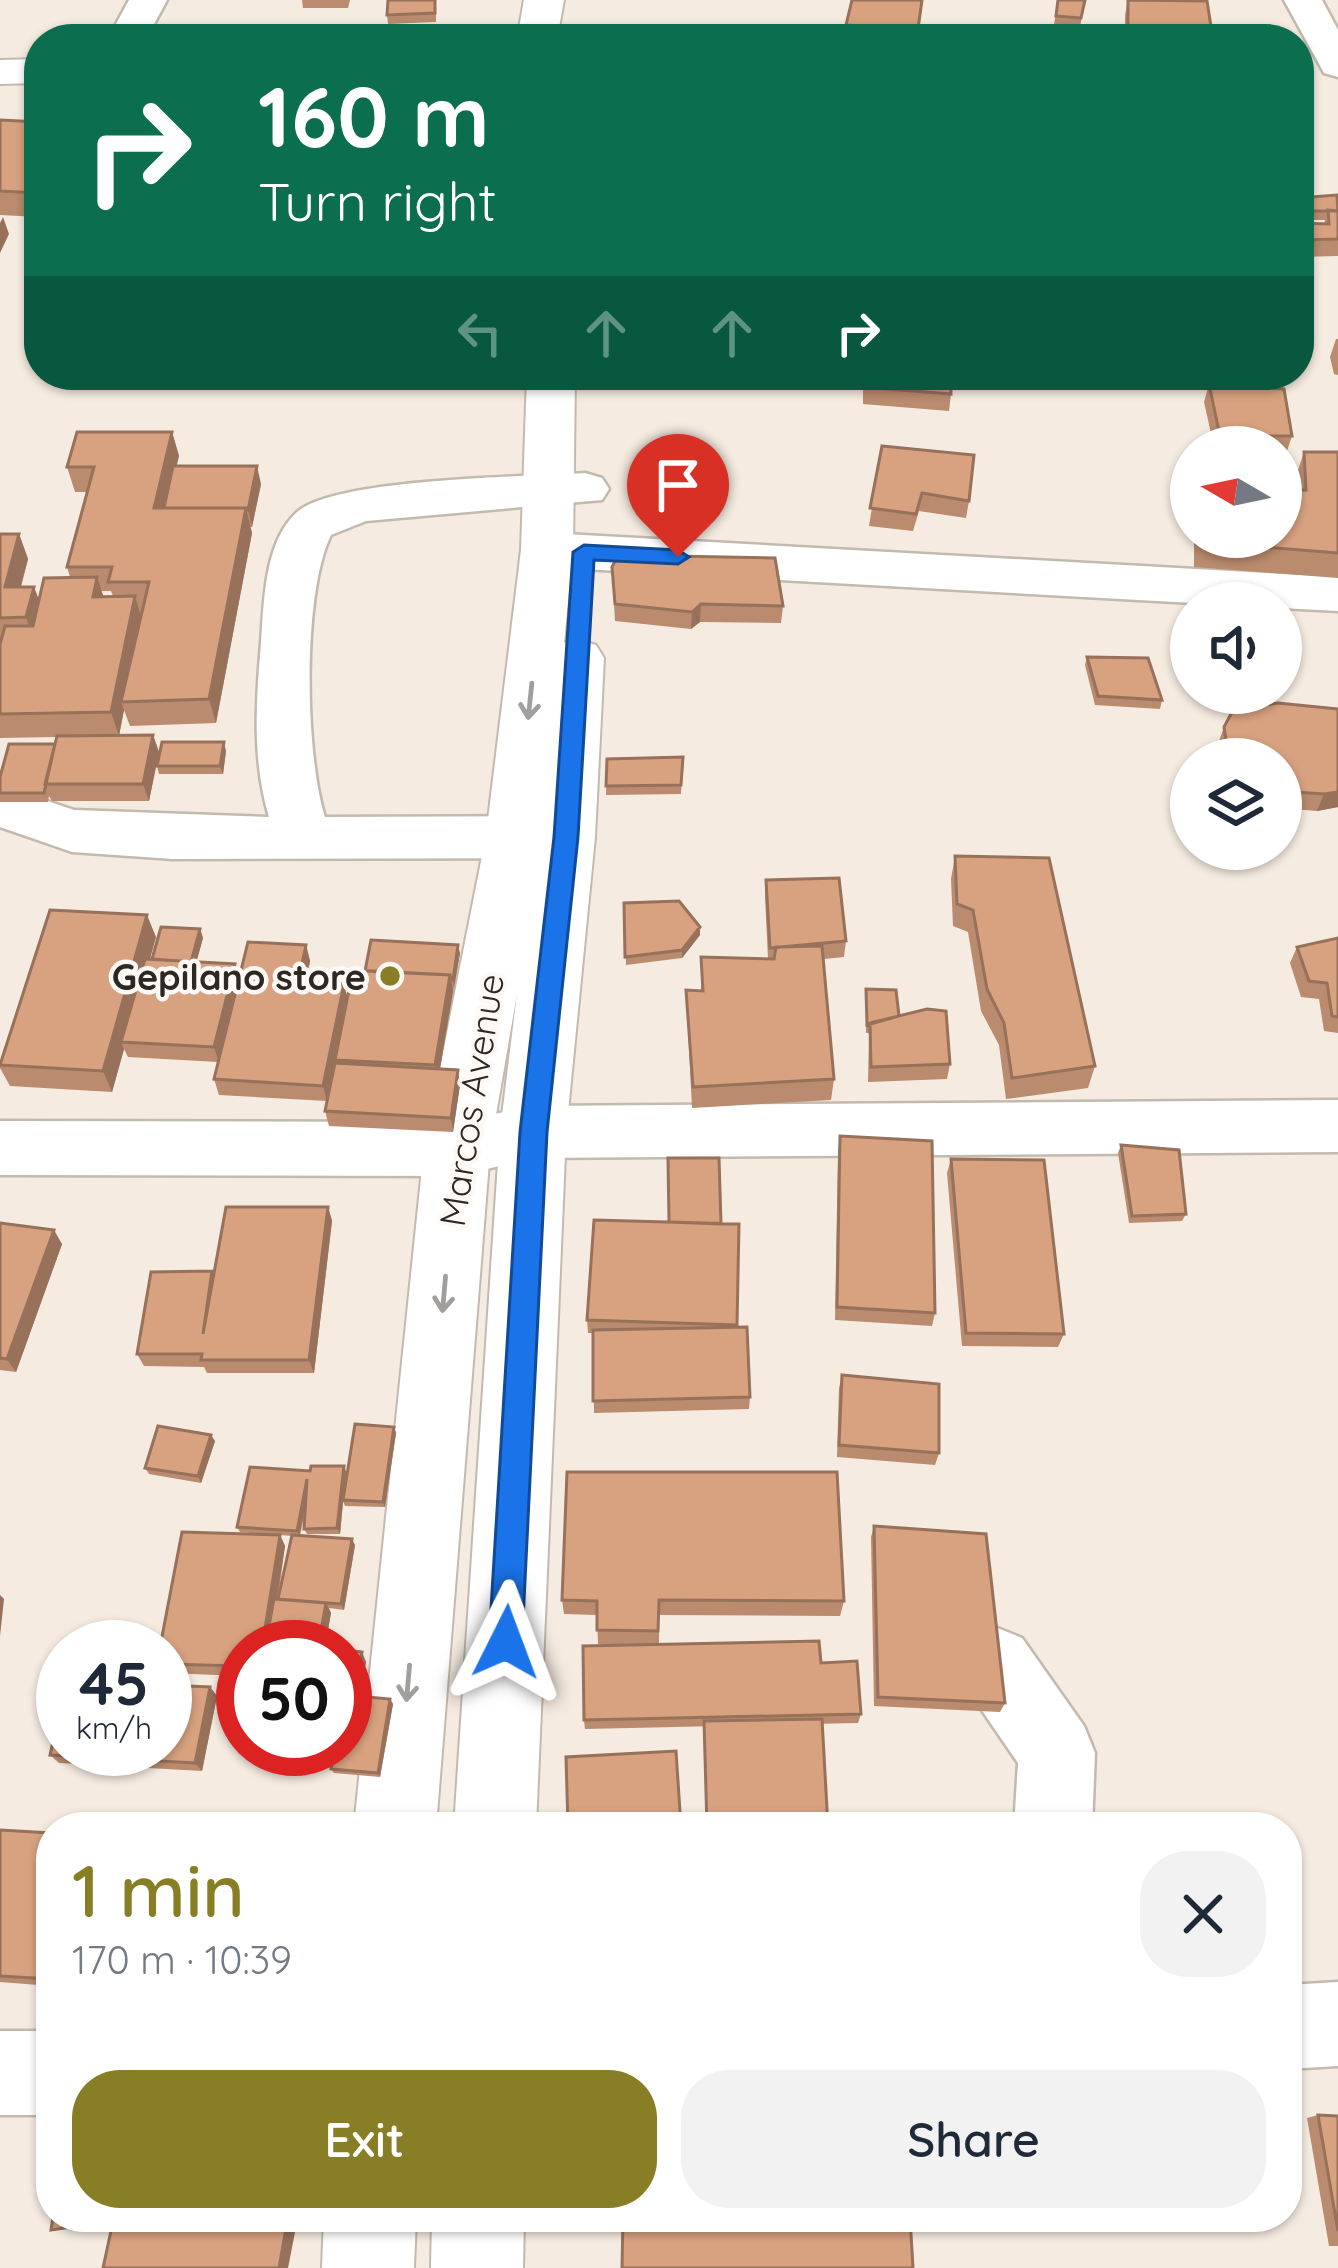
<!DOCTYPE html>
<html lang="en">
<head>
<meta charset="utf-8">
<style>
  body { margin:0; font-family:Quicksand,sans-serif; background:#f2f2f3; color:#1f2937; height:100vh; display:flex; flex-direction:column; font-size:45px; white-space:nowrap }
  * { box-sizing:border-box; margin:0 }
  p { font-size:39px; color:#747a83 }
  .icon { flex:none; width:66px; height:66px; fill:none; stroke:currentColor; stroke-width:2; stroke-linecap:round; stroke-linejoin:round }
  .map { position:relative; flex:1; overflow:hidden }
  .panel { position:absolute; left:36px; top:1812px; width:1266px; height:420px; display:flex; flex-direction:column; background:#fff; border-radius:48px; box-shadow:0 3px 9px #0004 }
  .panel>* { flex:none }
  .hud { position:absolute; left:24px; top:24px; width:1290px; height:366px; border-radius:48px; box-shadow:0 3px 9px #0004; background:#0b6e4f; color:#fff; overflow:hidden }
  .needle { width:78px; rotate:279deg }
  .controls { position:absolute; left:1170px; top:426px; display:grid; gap:24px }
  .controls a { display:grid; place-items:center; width:132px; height:132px; border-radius:50%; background:#fff; box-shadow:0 3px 9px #0004; font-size:60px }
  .speed { position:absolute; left:36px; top:1620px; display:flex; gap:24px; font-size:60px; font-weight:700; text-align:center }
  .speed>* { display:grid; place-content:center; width:156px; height:156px; border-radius:50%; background:#fff; box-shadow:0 3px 9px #0004; line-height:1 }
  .speed small { font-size:30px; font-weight:400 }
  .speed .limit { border:18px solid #d22; background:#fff; color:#111 }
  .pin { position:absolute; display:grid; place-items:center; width:102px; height:102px; color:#fff; margin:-123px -51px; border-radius:50% 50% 50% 0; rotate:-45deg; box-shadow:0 0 12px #0007 }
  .pin .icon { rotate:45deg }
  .me { position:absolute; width:132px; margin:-66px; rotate:3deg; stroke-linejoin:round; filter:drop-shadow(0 0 9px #0008) }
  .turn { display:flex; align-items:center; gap:42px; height:252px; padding:0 36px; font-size:54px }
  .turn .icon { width:156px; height:156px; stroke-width:2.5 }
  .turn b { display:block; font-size:84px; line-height:102px }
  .lanes { display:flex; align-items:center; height:114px; padding:0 36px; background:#0003; justify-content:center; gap:60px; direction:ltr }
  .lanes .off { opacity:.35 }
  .round { display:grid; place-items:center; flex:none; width:126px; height:126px; border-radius:48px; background:#f2f2f3 }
  .head { display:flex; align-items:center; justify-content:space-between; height:204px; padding:0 36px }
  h1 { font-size:72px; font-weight:600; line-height:90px; color:#887e25 }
  .cta { display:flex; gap:24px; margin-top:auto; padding:24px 36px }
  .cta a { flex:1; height:138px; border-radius:48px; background:#887e25; color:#fff; font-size:48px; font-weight:600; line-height:138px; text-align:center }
  .cta a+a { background:#f2f2f3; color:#1f2937 }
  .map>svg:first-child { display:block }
</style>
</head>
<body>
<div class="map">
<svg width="1338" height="2268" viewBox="0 0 1338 2268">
  <rect width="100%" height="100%" fill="#f5ebe0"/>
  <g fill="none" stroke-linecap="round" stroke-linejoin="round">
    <defs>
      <path id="minor" d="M129,0H167L146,39H108Z
        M1284,0H1322L1338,30V77L1324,73Z
        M585,473L602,478L609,489L602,500L366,521L331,535C302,594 305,754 325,817L566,816L586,822L594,837L586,852L566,858L173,859L72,852L0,827V785L74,810L269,817C252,761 256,701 261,643C264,603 264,543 296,513C332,478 528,477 585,473Z
        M547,533L1338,577V611L1281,608V603H1193L547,567L529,562L522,550L529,538Z
        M1338,1100V1152L533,1158L457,1176L0,1175V1121L457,1122L533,1106Z
        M995,1627L1022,1638L1084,1726L1095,1753L1092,1827H1014L1018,1763L968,1690L958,1664L968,1638Z
        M1338,1982V2066L1287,2069V1985Z
        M0,2031H51V2115H0Z"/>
      <path id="major" d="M524,0H564L557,39H517Z
        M39,59V83L0,84V60Z
        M527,375H575L573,550L564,643L577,639L596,645L604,658L595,837L566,1132L536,1827H454L500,1132L517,994L490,1149L436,1827H354L424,1149L486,836L521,550Z
        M324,2217H416L414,2268H322Z
        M432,2217H524L523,2268H431Z"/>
    </defs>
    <use href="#minor" stroke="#c3baaf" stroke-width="5"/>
    <use href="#major" stroke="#c3baaf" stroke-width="4"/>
    <use href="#minor" fill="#fff" fill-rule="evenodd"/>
    <use href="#major" fill="#fff" fill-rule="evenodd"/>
  </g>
  <path fill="#ba8b6e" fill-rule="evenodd" d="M302,0H350L348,8H303Z
    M436,0V22L388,24L387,15Z
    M922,0L917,39H845L846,25Z
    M1058,0H1085L1080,27L1054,25Z
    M1128,0L1213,39H1125V15Z
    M0,120L39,122V217L0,215Z
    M1338,197V256L1299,257V223L1324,224L1325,220H1299V198Z
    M1336,339H1338V375L1334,374L1330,357Z
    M615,375H797V377L615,378Z
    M863,375H951V394L949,411L863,404Z
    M1209,384L1292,436L1286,454L1281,453V447H1214L1204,402Z
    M172,432L179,456L176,466L261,484L252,527H250L252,533L216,723L130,726L124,710L119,735H153L159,752L149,801H52L49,796L48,802H0V777L55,744L56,737L0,738V534H19L28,559L21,587H34L39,600L70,577L67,567L87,492H75L67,467ZM101,591H111L113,596H103Z
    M882,446L969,501L966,518L919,511L913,531L869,526Z
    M1304,452H1338V578L1194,567V537H1281L1296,490V476Z
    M612,567L783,606L781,623L700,622L691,629L615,621Z
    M1087,657L1162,700L1160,709L1095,705L1085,665Z
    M1338,709V807L1317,811L1281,808V759H1221L1218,744L1224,727Z
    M226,751L223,774H159L157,766Z
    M683,757L681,794L606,795L607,759Z
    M955,856L1095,1066L1088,1088L1006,1099L999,1045L981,1011L968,932L953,926L951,879Z
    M766,880L846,941L844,957L824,959L834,1079L831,1100L692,1108L686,990L701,991V957L768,959L765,896Z
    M624,903L700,927V935L682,958L626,965Z
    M200,929L203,938L196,962L239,978L306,945L310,961L306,983L347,999L365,971L460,953L440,1069L460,1085L453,1132L329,1126L325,1111L327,1101L219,1095L214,1079L218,1062L128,1057L124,1049L112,1092L10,1086L0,1068V1061L156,937L150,959Z
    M1338,938V1033L1324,1031L1319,999L1301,997L1290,963L1297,947Z
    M866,989L899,1016L950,1064L947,1079L868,1082L869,1033H866Z
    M840,1136L935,1313L932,1326L835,1320L838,1151Z
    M1121,1145L1186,1214L1182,1221L1129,1223L1118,1153Z
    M951,1159L1064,1334L1058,1347L962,1346L947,1173Z
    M328,1207L332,1221L314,1373H207L204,1367L144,1366L137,1354L214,1274Z
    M0,1223L62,1244L16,1372L0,1370Z
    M721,1224H739L737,1327L750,1397L749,1409L594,1413L593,1333H588L587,1320Z
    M842,1375L939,1453L935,1465L837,1457L839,1388Z
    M394,1427L396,1433L385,1507L345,1506L343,1501L340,1534H307L304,1529L306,1507L300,1536L355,1545L344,1610L329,1608L331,1613L325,1647H243V1676L165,1673V1647L274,1535L240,1532L237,1527L310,1471L344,1466L346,1472L345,1488ZM280,1535L292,1536L278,1599L285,1546Z
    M215,1441L201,1483L149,1474L145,1468Z
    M874,1526L1005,1703L1000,1712L874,1706L871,1537Z
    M562,1600L844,1601L840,1616L659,1615V1644L821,1663L861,1714L858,1723L585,1729L584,1720L638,1644H598L597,1615L564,1614Z
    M345,1650L366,1662L360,1696L345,1695Z
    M210,1687L217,1696L202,1771L59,1763L50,1755L165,1749Z
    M390,1699L393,1704L380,1777L334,1773L331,1769Z
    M249,1749H332L331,1756Z
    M0,1830L51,1833V1986L0,1982Z
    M1318,2115L1338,2116V2246H1329L1307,2118Z"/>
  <path fill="#97715a" d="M3,217L9,234L0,253V223Z
    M172,432L179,456L166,510L154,508Z
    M257,466L261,484L252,527L248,510Z
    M246,508L252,533L216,723L209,699Z
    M19,534L28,559L14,611L5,587Z
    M97,577L105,601L93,597Z
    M34,587L43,611L35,642L26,617Z
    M135,596L142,620L121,702L124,710L119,736L111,712Z
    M701,604L700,622L691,629L692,612Z
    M153,735L159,752L149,801L143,784Z
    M224,742L226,751L223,774L220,766Z
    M1338,792V807L1317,811L1324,794Z
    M147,915L156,937L126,1042H121L124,1049L112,1092L103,1071Z
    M700,927V935L682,958V950Z
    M200,929L203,938L194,971L191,963Z
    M306,945L310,961L302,998L298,982Z
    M458,945L460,953L454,988L453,980Z
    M235,964L240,980L219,1062L214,1047Z
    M450,975L453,991L438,1080L435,1065Z
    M344,984L348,1000L327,1101L323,1086Z
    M458,1070L460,1085L453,1132L451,1118Z
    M328,1207L332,1221L314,1373L309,1360Z
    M54,1230L62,1244L16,1372L7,1359Z
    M394,1427L396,1433L385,1507L383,1502Z
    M211,1435L215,1441L201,1483L198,1476Z
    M344,1466L346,1472L340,1534L337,1528Z
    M307,1479L310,1485L299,1536L297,1531Z
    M280,1535L285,1546L269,1647H262Z
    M352,1539L355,1545L344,1610L341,1604Z
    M0,1595L4,1599L0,1636Z
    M326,1603L331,1613L325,1647H318Z
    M362,1652L366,1662L360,1696L355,1687Z
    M210,1687L217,1696L202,1771L195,1763Z
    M390,1699L393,1704L380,1777L378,1773Z
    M288,2217H298L288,2268H279Z"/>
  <path fill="#d8a280" stroke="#97715a" stroke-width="3" d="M388,0H435V13L387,15Z
    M852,0H922L918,29L846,25Z
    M1058,0H1085L1081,18L1056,16Z
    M1128,0L1207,1L1213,39H1128Z
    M0,120L39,122V193L0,191Z
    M1337,195L1338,211H1299V198Z
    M1328,210L1338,211V239L1299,240V223L1329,224Z
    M865,375H951V394L865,387Z
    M1209,384L1284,389L1292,436H1220Z
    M77,432H172L154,508H246L209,699L121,702L149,582H108L112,567H67L94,467H67Z
    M882,446L974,455L969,501L922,493L916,514L870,508Z
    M1304,452H1338V553L1201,542V537H1281V491L1306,490Z
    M173,466H257L248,510H246V508H164Z
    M0,534H19L5,587H34L26,617L0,618Z
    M618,555L775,558L783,606L701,604L692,612L615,604L612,567Z
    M97,577L93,597L135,596L111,712L0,714V644L5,626H33L44,578Z
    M1087,657L1148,658L1162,700L1098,696Z
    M1278,703L1338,709V792L1324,794L1281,791V759H1229L1224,727L1233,710Z
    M153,735L143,784H45L57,736Z
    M162,742H224L220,766H157Z
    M9,744H55L44,793H0V777Z
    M683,757L681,785L606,786L607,759Z
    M955,856L1049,858L1095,1066L1012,1078L1004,1023L987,989L973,910L957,904Z
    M839,878L846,941L770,948L766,880Z
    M679,901L700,927L682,950L625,957L624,903Z
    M50,910L147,915L103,1071L0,1065Z
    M161,927L200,929L191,962L152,959Z
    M1338,938V1017L1332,1016L1327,983L1309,981L1297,947Z
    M371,940L458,945L453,980H451L450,975L365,971Z
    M248,942L306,945L298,982L344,984L323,1086L214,1079Z
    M822,946L834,1079L693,1087L686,990L703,991L701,957L774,959L776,947Z
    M145,959L235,964L214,1047L121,1042Z
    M353,970L450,975L435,1065L335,1060Z
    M866,989L896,990L899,1016L867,1025Z
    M927,1009L946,1011L950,1064L871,1067L870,1023Z
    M335,1063L458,1070L451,1118L325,1111Z
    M840,1136L932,1141L935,1313L837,1307Z
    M1121,1145L1179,1150L1186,1214L1132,1216Z
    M668,1158H719L721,1224L669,1222Z
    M951,1159L1044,1160L1064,1334L966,1333Z
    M226,1207H328L309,1360H201L202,1354H137L151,1272L212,1271L203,1334Z
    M594,1220L739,1224L737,1325L587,1320Z
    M0,1223L54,1230L7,1359L0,1358Z
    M747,1327L750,1397L593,1401V1330Z
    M842,1375L939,1384V1453L839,1445Z
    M355,1424L394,1427L383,1502L343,1500Z
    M158,1426L211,1435L198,1476L145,1468Z
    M311,1466H344L337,1528L304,1529L307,1479L297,1531L237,1527L250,1467L310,1471Z
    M567,1472H837L844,1601L659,1600L658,1631L597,1630V1601L562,1600Z
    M874,1526L986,1534L1005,1703L878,1697Z
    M182,1532L280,1535L262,1647H243V1666L165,1664V1647H160Z
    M292,1535L352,1539L341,1604L278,1599Z
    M274,1599L326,1603L318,1647H265Z
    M819,1641L821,1663L857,1661L861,1714L584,1720L583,1646Z
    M345,1650L362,1652L355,1687L345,1686Z
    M165,1685L210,1687L195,1763L50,1755L58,1719H63V1749H165Z
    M345,1695L390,1699L378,1773L331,1769L335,1749H345Z
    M822,1719L828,1827H707L704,1721Z
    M243,1720V1744H238Z
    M676,1751L681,1827H568L566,1757Z
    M0,1830L51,1833V1979L0,1976Z
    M1318,2115L1338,2116V2231Z
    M53,2217H114L113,2221L51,2230Z
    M114,2217H288L279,2268H103Z
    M623,2217H910L913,2268H622Z"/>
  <defs><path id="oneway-shaft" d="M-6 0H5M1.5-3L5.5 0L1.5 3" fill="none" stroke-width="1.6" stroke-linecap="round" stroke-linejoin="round" transform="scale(3)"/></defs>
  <g stroke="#a09f9d">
    <use href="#oneway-shaft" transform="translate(530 701) rotate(96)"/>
    <use href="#oneway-shaft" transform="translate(444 1294) rotate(95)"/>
    <use href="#oneway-shaft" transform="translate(408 1683) rotate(95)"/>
  </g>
  <path fill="#1a73e8" stroke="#114b97" stroke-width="3" d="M584,545L678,550L689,557L678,564L594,560L578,837L547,1132L522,1642L517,1653L506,1658L494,1653L489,1642L520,1132L554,837L573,552Z"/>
  <circle fill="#887e25" stroke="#fef9f5" stroke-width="4.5" cx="390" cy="976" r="12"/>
  <g text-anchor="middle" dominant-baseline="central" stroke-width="9" stroke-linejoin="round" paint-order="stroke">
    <g font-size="36" font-weight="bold" fill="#2c2925" stroke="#fef9f5" text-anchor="end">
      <text x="366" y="976">Gepilano store</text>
    </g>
    <g font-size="36" fill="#2c2925" stroke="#fef9f5">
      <text transform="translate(471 1100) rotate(-81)">Marcos Avenue</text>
    </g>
  </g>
</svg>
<div class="controls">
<a><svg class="needle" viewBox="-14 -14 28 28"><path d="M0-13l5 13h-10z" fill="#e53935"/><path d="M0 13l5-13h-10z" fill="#747a83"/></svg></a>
<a><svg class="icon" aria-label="sound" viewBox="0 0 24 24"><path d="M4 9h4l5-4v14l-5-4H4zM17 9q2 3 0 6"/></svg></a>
<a><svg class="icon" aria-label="layers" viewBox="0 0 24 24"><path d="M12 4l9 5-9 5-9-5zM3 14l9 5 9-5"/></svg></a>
</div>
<div class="speed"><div>45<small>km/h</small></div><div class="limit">50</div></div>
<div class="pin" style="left:678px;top:557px;background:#d93025"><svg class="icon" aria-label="arrive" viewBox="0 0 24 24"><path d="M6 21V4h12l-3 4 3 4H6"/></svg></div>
<svg class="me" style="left:506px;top:1642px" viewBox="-20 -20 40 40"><path d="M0-17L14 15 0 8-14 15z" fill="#1a73e8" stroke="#fff" stroke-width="4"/></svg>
<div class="hud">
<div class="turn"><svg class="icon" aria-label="right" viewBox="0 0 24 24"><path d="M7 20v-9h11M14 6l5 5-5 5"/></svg><div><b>160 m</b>Turn right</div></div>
<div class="lanes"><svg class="icon off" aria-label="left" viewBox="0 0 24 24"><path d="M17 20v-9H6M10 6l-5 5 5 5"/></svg><svg class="icon off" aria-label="ahead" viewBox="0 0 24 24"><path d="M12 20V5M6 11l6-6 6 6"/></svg><svg class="icon off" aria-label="ahead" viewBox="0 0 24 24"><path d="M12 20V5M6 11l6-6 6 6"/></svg><svg class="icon" aria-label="right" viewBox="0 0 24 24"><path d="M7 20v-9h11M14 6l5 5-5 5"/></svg></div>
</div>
<section class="panel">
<div class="head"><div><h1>1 min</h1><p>170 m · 10:39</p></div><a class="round"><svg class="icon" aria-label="close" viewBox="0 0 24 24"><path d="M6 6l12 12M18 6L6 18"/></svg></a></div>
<div class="cta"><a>Exit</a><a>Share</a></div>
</section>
</div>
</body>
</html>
